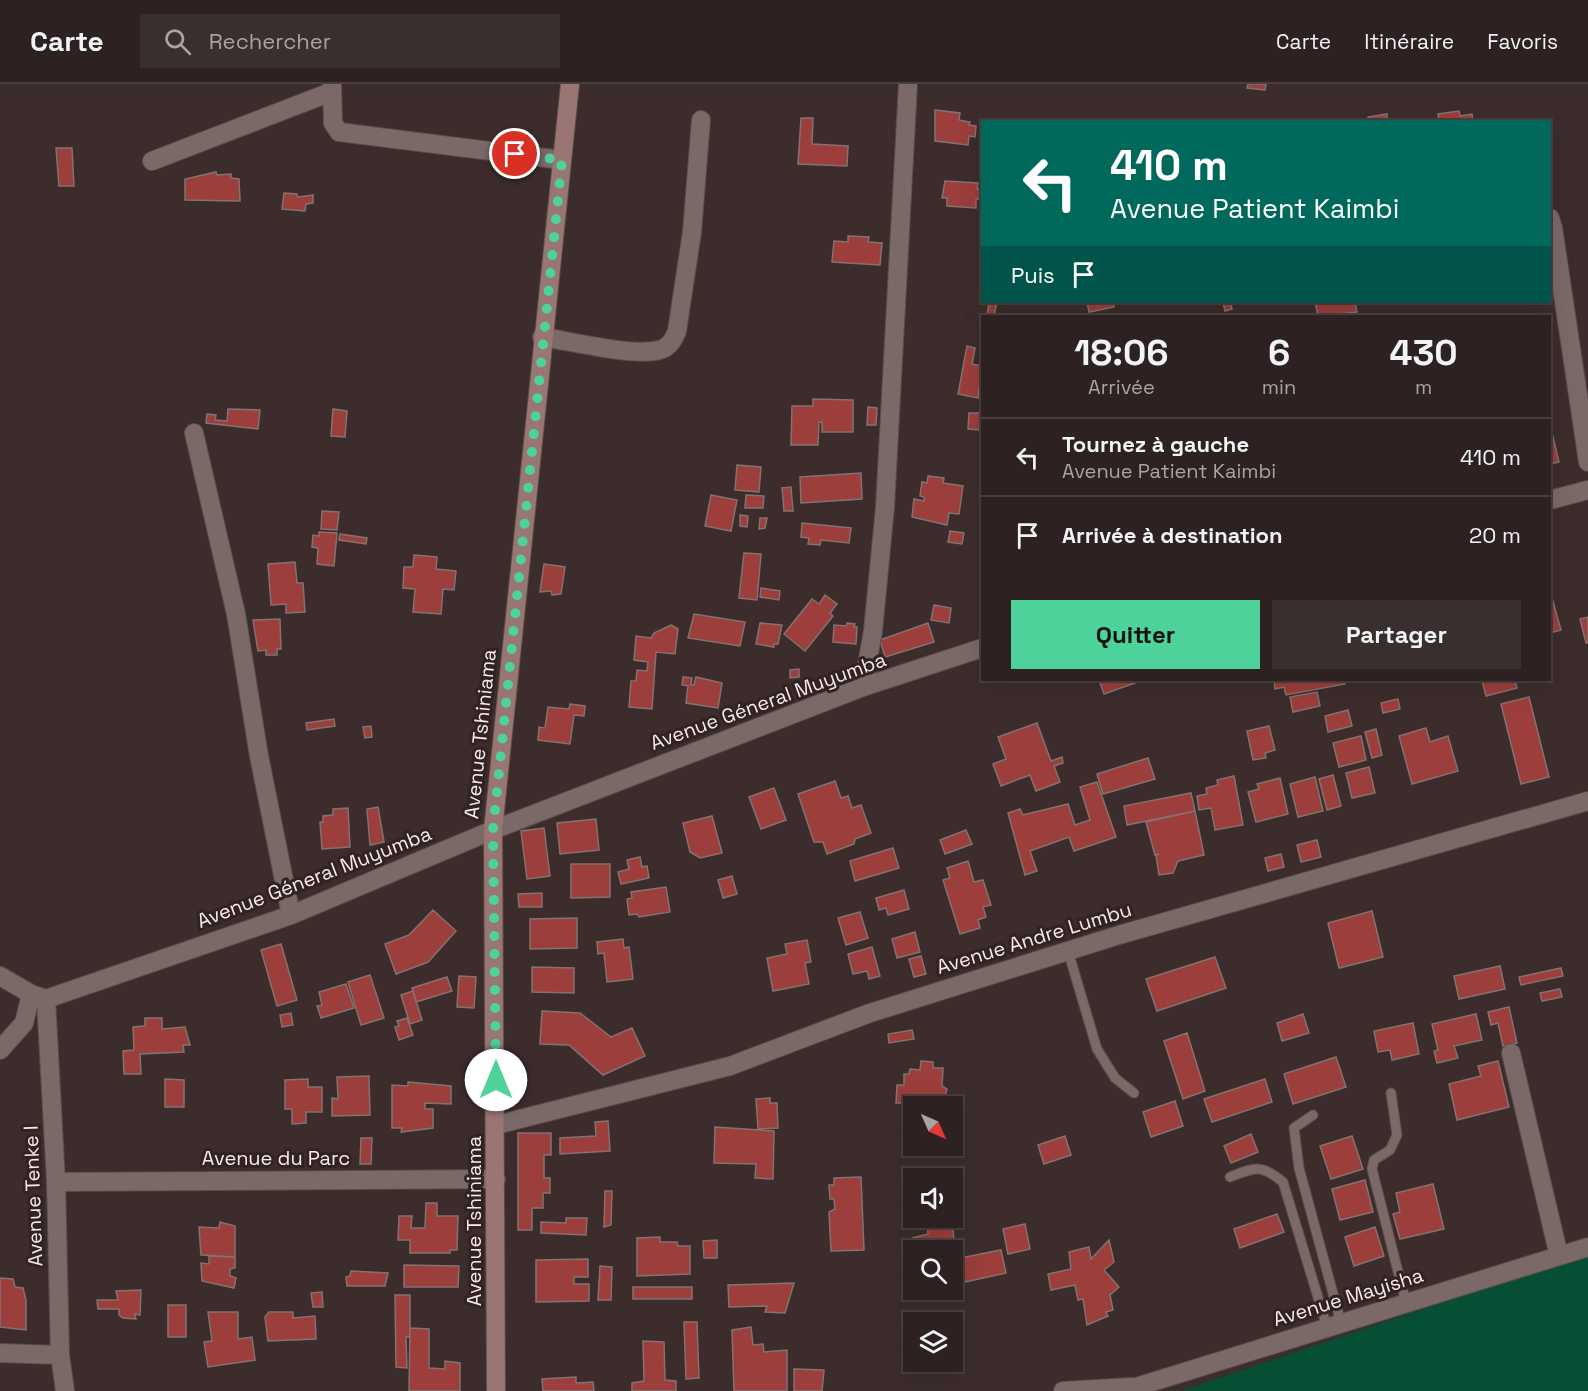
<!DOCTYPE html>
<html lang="fr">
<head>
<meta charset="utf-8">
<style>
  body { margin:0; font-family:"Space Grotesk",sans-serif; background:#392f2e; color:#f1f3f6; height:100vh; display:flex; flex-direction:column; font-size:22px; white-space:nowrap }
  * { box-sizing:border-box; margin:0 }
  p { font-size:20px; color:#a7a4a5 }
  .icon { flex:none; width:33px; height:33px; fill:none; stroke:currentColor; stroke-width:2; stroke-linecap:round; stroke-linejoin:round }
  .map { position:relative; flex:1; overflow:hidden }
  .side { position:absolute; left:981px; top:231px; width:570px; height:366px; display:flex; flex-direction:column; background:#2d2221; border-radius:0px; box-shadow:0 6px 24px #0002,0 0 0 2px #483f3f }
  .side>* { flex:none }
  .hud { position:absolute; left:981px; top:36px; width:570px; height:183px; border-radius:0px; box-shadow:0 6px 24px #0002,0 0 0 2px #483f3f; background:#00695c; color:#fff; overflow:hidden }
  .needle { width:39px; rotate:135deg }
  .controls { position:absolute; left:903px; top:1012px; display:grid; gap:12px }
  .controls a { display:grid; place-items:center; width:60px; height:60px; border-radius:0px; background:#2d2221; box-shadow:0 6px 24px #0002,0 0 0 2px #483f3f; font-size:30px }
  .pin { position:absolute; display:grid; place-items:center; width:51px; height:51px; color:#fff; margin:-26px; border:3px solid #fff; border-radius:50%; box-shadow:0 2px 6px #0007 }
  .me { position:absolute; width:66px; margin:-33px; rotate:0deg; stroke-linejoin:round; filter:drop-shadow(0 0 4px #0008) }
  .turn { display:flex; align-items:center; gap:21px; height:126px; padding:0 30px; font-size:27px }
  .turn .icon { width:78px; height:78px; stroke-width:2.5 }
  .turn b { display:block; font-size:42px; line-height:51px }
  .then { display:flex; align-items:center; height:57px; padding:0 30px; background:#0003; gap:12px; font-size:22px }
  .eta { display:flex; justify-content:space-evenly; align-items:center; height:102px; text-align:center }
  .eta b { font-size:36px; font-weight:800; line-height:42px }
  .cta { display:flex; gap:12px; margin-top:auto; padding:12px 30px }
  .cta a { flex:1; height:69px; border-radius:0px; background:#4dd39a; color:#111; font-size:24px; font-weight:800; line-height:69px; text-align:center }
  .cta a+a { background:#392f2e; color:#f1f3f6 }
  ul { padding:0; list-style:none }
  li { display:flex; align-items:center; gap:18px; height:78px; padding:0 30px; border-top:2px solid #483f3f }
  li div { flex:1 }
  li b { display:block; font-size:22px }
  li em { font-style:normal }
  header { display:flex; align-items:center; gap:36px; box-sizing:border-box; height:84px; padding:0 30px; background:#2d2221; border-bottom:2px solid #483f3f }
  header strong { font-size:28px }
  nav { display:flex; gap:33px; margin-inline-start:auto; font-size:21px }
  .search { width:420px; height:54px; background:#392f2e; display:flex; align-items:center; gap:15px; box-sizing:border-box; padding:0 21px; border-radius:0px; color:#a7a4a5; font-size:22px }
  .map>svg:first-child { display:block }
</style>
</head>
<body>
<header>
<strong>Carte</strong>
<div class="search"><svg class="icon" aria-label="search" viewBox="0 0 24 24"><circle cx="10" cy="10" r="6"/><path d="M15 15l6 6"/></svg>Rechercher</div>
<nav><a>Carte</a><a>Itinéraire</a><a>Favoris</a></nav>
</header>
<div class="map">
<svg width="1588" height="1307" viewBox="0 0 1588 1307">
  <rect width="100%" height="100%" fill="#3c2d2c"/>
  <path fill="#074f34" d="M1588,1169V1307H1181Z"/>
  <path fill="#9c3e3b" stroke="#847270" stroke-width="1.5" d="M1248,0H1266L1265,6L1247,4Z
    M935,26L960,29L959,36L970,38L969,41L976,42L975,53L969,52L968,61L935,57Z
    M1459,27L1460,32L1472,30L1473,38H1439L1438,30Z
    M1387,30V38H1369L1368,33Z
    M801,34H813L812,60L848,62L847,82L798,80Z
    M56,64H72L74,102H59Z
    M216,88L217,91L231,90V94L239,95L240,117L185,116V95Z
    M945,97L978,99L977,105H982V115H976V124L947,122V114H942Z
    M284,109L297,110V113L313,111V119L306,120L305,127L282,125Z
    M848,152L869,153L868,158L882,159L880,181L832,178L834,157L848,158Z
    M989,218H997L994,232H987Z
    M1087,218H1113L1114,223L1089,228Z
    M1223,218H1230L1232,225L1225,227Z
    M1315,218H1355L1357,228L1318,232Z
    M967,262L975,264L972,280L982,282L978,314L958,310Z
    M813,315L853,316V348H822V338H819L818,361H791L792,322H813Z
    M868,323L877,324L876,341H867Z
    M228,325L260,326L258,345L206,339L207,330L216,331L215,336L227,337Z
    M333,325L347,327L345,353L331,352Z
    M969,329H981L979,346L968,345Z
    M1550,341L1559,378L1550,380Z
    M737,381L761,383L759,408L735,406Z
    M861,389L862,415L801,419L800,393Z
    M928,392L944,394L943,399L963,402L959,430L949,429L947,441L912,433L914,415L924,417V413L920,412L922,398L927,399Z
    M791,403L793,427H784L782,404Z
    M711,411L737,416L731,447L705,442Z
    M746,411L764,412L763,424H745Z
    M322,427L339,428L337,446L321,445Z
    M740,431L748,432L747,443L740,442Z
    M760,434H767L765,444L759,445Z
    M802,439L851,444L849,459L821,456L820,461L808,460L809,454L801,453Z
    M950,447L964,449L962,460L948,458Z
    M319,448L337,449L334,482L317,480L318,464L312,463L313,451L319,452Z
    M340,450L367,454L366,460L339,456Z
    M744,469L761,470L757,516L739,514Z
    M414,471L437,473L436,485L456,487L454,506L443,505L441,530L413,528L415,505L403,504L404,483H413Z
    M295,478L297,499H303L305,528L286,529V520L271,521L268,480Z
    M544,480L565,483L561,510L552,511L551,507L540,508Z
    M761,504L780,507L779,516L760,513Z
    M1550,507L1561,546L1550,549Z
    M825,511L837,520L830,529L833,532L805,567L784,550L812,515L819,520Z
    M934,521L951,524L949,539L931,536Z
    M694,530L745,538L740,562L688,554Z
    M1588,533V559H1586L1580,535Z
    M280,535L281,565H277V571H266V566L258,567L253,536Z
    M760,539L782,541L778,560H774V563L756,560Z
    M847,539L855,540L854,543H857L856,560L833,558L834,541L846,542Z
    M928,539L934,558L885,573L880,556Z
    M671,541L678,545L675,570L656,568L652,625L629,623L631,597H636L637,586L647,587L648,578L634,576L636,552L651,554L654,549Z
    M799,585V593L790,594V586Z
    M683,593L692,594L691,601H694L696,593L722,599L718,624L686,619L688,602L682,601Z
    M1099,596H1134L1135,599L1104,610Z
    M1274,596H1345V600L1286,611L1284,603L1275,605Z
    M1488,596H1515L1517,604L1486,612L1482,597Z
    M1317,608L1320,622L1293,628L1290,613Z
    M1529,613L1549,693L1521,700L1501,620Z
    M1398,615L1400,625L1383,629L1381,619Z
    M570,620L585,622L584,632L574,631L570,660L538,656L539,643L545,644L548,623L569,625Z
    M1348,626L1352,642L1328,648L1325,632Z
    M334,635L335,642L307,646L306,639Z
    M1037,639L1051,677L1062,673L1063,679L1054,682L1060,698L1036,707L1030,691L1001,702L993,680L1006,675L998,653Z
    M371,642L372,653L365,654L363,643Z
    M1269,642L1275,666L1265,669L1266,674L1253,676L1247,647Z
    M1426,644L1430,658L1448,652L1458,687L1412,700L1399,652Z
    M1376,645L1382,671L1372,674L1365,648Z
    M1361,652L1366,676L1339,683L1333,659Z
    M1148,674L1155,695L1103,710L1097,690Z
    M1369,683L1375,709L1352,714L1346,689Z
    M1333,691L1341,722L1327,726L1319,695Z
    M1234,692L1243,741L1215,746L1211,724L1199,726L1197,712L1207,710L1206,704L1218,701L1217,696Z
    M1315,693L1323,727L1298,733L1290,700Z
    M1280,694L1288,730L1256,738L1248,708L1259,705L1257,700Z
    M835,697L841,714L848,712L852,724L861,721L871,749L855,755L854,760L827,770L823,758H814L798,710Z
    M1097,698L1116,753L1074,767L1069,753L1030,767L1037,787L1025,791L1008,729L1020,725L1023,731L1068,720L1075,741L1090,736L1080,703Z
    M774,704L786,736L761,745L749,713Z
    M1191,709L1195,727L1127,741L1124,722Z
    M378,723L384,758L370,761L367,725Z
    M348,724L350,763L322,765L320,738H323V732L333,731V725Z
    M1195,727L1204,771L1178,777L1173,789L1159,791L1156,771L1159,770L1155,771L1146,738Z
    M712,732L722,769L700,774L690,768L683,739Z
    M596,735L599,766L560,770L557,739Z
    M544,744L550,792L527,795L521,747Z
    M966,746L972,760L945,770L940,756Z
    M1317,756L1321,773L1301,778L1297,761Z
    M893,764L899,784L855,797L850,777Z
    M1281,770L1284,783L1268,787L1265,774Z
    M640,773L642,783L647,782L649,794L621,800L618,788L629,785L627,776Z
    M968,777L974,798L983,796L991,821L983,823L986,833L978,836L980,844L960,850L943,796L950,794L947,784Z
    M571,780H610V813L571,814Z
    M732,792L737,810L723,814L718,796Z
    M666,803L670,828L639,833L637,830L629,831L627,815L632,814L631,808Z
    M904,806L909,825L888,831L886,824L879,826L876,814Z
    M542,809V823H519L518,810Z
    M433,826L456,847L428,878L396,890L385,860L409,851Z
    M1372,827L1383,873L1339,884L1328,839Z
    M860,828L868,854L846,861L838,834Z
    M577,834V864L530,865V835Z
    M915,848L920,868L897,874L892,855Z
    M623,855L624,864L629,863L633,895L607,898L604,869L598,870L597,858Z
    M807,856L811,878L805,879L809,900L773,907L767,874L787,870L785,860Z
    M281,860L297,916L277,922L261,866Z
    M872,863L880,892L869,895L867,887L853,890L848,870Z
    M921,872L926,890L914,893L909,875Z
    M1215,873L1226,904L1157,927L1146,895Z
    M1500,882L1505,905L1459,915L1454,892Z
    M532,883L574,884V909L532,908Z
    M1561,884L1563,892L1521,901L1519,893Z
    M370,891L384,934L361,941L348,898Z
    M459,892L476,893L474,924L457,923Z
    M447,893L452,907L416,918L412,904Z
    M346,900L354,924L321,934L317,922L322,921L319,908Z
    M1560,905L1562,913L1542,917L1540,909Z
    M413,907L422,936L410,940L401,911Z
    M1509,923L1517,959L1503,962L1498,939L1491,941L1488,928Z
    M542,927L580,929L611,953L632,944L645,972L603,991L569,961L540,960Z
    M291,929L293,941L282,943L280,931Z
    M1303,930L1309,949L1282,957L1277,939Z
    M1476,930L1482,956L1454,962L1458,974L1437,979L1434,967L1438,966L1432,940Z
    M145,934H162V945L185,943L190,961H183L184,968L140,970L141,990H124L123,967L134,966L133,943L145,942Z
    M407,934L413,951L399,956L395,943L399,942L397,937Z
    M1413,939L1419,970L1392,976L1390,966L1378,968L1374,947Z
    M912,946L914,955L889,959L888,950Z
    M1187,949L1205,1007L1183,1015L1164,957Z
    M1336,973L1346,1003L1293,1020L1284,990Z
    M921,977L933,978V984H943L942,1002L947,1005L943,1021L915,1023L916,1016L909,1015V1019H896L897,1001H904V990H909L910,985L920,986Z
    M1498,977L1509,1023L1457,1036L1449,1000L1481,992L1478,982Z
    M369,992L370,1031L332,1032V1014L338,1015L337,993Z
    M165,995L184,996V1023H165Z
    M308,995V1003H322V1028H306V1039L292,1040V1025H285V996Z
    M1265,995L1272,1018L1212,1038L1204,1015Z
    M408,998L451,1002V1020L425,1019V1025H433V1044L401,1048L402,1044H392V1001L408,1002Z
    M770,1014V1019H777L778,1044L758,1045L756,1015Z
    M1175,1017L1183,1042L1151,1053L1143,1028Z
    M608,1037L610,1067L560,1070V1054L596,1052L595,1038Z
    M715,1043L774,1047L773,1095L755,1094L756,1080L714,1079Z
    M518,1049H551V1071H544V1094H550V1109H543V1124H532V1146H518Z
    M1251,1050L1258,1068L1231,1079L1224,1062Z
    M1065,1052L1071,1071L1044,1080L1038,1061Z
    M1352,1052L1363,1085L1331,1095L1320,1062Z
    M361,1054H372L371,1080H360Z
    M939,1062H952V1067L939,1068Z
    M861,1093L864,1166L831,1167L829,1128L835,1125L834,1115H830L829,1101H834V1094Z
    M1365,1096L1373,1128L1340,1136L1332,1105Z
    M1433,1100L1444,1145L1400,1155L1393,1130L1400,1128L1396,1109Z
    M605,1107H612L611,1141L604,1143Z
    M426,1119H437V1132H458L457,1166H450V1169H410V1156H398L399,1132H412L411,1144H425Z
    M1277,1130L1284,1148L1240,1164L1234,1145Z
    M566,1134H587L586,1151L541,1149V1138L566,1139Z
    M952,1134L954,1156L913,1165L912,1154L928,1150L927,1135Z
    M220,1138L235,1142V1173L201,1171L199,1143L219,1144Z
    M1025,1140L1030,1165L1008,1170L1003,1145Z
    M1375,1143L1384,1172L1354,1182L1345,1153Z
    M660,1153V1158H677L678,1162H690V1190L637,1192V1154Z
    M717,1156V1174H704L703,1157Z
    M1109,1156L1114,1178L1104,1186L1119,1203L1110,1211L1113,1226L1106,1228L1108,1232L1087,1241L1083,1215L1078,1216L1075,1201L1051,1206L1048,1190L1071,1185L1069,1168L1089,1163L1091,1175Z
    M1001,1166L1006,1189L965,1198L960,1174Z
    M209,1172L235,1173V1184L230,1185V1192L236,1194L234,1204L202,1197L201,1179L209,1180Z
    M588,1175V1193H574V1200H589V1217L536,1218V1176Z
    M404,1181L459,1182L458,1203H404Z
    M600,1182L612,1183L611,1216H598Z
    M351,1187L388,1189L385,1202H347L346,1193L350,1192Z
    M0,1194L13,1195L15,1203L23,1204L26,1216V1246L0,1243Z
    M794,1199L785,1229L765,1228L767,1222L729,1223L728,1201Z
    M633,1203H692V1215H633Z
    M141,1206L140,1231L135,1230L136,1235L123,1234L119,1231V1225H98L97,1216H118L116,1207Z
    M322,1208L323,1223H313L311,1209Z
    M395,1211H410V1253H406L407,1284L396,1283Z
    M168,1221H186V1253H168Z
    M208,1228H238V1255L252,1253L255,1276L208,1283L204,1258L212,1257Z
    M269,1228H293V1234L315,1232L316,1255L268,1257L265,1233Z
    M684,1238H697L699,1294L686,1295Z
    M751,1243L753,1261L763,1260L764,1268L787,1266V1307H734L732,1246Z
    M410,1244L429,1245V1284L445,1285V1277L460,1279V1307H409Z
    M643,1257L664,1258L665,1296L676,1297V1307H632V1299L644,1297Z
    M794,1285L824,1286L822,1307H794Z
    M576,1293V1299L593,1298L594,1307H543L542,1295Z"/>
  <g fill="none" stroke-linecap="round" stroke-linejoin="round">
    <defs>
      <path id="lane" d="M1068,867L1097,965L1115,994L1134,1009
        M1391,1009L1397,1051L1390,1066L1374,1076L1372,1085L1406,1219
        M1313,1031L1294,1044L1299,1084L1341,1239
        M1230,1093C1255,1083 1261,1080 1283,1098L1327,1243"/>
      <path id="street" d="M332,0L333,39L339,48L562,76
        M152,77L331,8
        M1550,134L1553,144L1588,378
        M542,253C571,257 633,273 659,266C669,264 674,255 677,247L692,148L701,36
        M194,349L236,530L259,672L291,831
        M1550,416L1588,406
        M863,603L873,547L885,423L908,0
        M0,892L31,910L46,915L291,831L493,746L863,603L982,564
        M46,915L56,1098L60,1271L65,1307
        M0,966L24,939L31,910
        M1511,969L1559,1172
        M496,1041L730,982L870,929L1119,851L1588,717
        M56,1098L496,1095
        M0,1269L60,1271
        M1063,1307L1131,1303
        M1123,1307L1588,1163"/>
      <path id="secondary" d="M496,1307L493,746L570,0"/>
    </defs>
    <use href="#lane" stroke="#5a4d4c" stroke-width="11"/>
    <use href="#street" stroke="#5a4d4c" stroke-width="20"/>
    <use href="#secondary" stroke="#5a4d4c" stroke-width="20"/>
    <use href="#lane" stroke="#7b6968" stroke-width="9"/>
    <use href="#street" stroke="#7b6968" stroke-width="18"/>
    <use href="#secondary" stroke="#997673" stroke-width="18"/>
  </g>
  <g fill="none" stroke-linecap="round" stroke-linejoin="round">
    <path stroke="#4dd39a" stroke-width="10" stroke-dasharray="0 18" d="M496,996L493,746L562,76L515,70"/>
  </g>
  <g text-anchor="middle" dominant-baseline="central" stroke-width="6" stroke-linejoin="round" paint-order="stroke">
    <g font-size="20" fill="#f5ebea" stroke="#322322">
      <text transform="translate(768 617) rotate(-20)">Avenue Géneral Muyumba</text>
      <text transform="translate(480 650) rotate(-84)">Avenue Tshiniama</text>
      <text transform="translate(314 793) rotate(-21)">Avenue Géneral Muyumba</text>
      <text transform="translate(1034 854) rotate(-17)">Avenue Andre Lumbu</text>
      <text x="276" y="1074">Avenue du Parc</text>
      <text transform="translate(33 1112) rotate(-92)">Avenue Tenke I</text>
      <text transform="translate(474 1137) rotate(-90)">Avenue Tshiniama</text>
      <text transform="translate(1348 1213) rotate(-17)">Avenue Mayisha</text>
    </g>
  </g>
</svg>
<div class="controls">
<a><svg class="needle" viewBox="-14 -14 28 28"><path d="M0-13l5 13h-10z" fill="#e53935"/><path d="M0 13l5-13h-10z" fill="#a7a4a5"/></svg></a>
<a><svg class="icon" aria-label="sound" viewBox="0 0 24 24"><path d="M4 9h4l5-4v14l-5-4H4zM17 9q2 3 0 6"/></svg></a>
<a><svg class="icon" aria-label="search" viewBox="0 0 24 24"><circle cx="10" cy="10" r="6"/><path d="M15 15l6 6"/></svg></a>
<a><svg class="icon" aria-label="layers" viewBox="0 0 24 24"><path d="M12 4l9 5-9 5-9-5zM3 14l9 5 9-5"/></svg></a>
</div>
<div class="pin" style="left:515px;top:70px;background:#d93025"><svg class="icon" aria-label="arrive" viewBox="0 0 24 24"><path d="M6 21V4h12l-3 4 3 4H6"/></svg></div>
<svg class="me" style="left:496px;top:996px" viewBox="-20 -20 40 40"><circle r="19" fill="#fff"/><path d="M0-13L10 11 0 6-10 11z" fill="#4dd39a"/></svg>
<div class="hud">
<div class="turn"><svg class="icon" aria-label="left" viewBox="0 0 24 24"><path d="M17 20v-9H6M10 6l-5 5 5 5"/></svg><div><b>410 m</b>Avenue Patient Kaimbi</div></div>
<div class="then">Puis<svg class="icon" aria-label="arrive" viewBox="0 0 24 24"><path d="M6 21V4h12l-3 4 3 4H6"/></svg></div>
</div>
<section class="side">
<div class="eta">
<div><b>18:06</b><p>Arrivée</p></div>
<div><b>6</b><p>min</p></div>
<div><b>430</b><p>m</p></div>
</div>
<ul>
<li><svg class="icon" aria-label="left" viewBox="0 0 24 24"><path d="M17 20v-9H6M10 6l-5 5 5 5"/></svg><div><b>Tournez à gauche</b><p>Avenue Patient Kaimbi</p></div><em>410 m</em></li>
<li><svg class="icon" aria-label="arrive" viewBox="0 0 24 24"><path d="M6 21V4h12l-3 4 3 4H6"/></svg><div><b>Arrivée à destination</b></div><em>20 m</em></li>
</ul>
<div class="cta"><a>Quitter</a><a>Partager</a></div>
</section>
</div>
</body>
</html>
